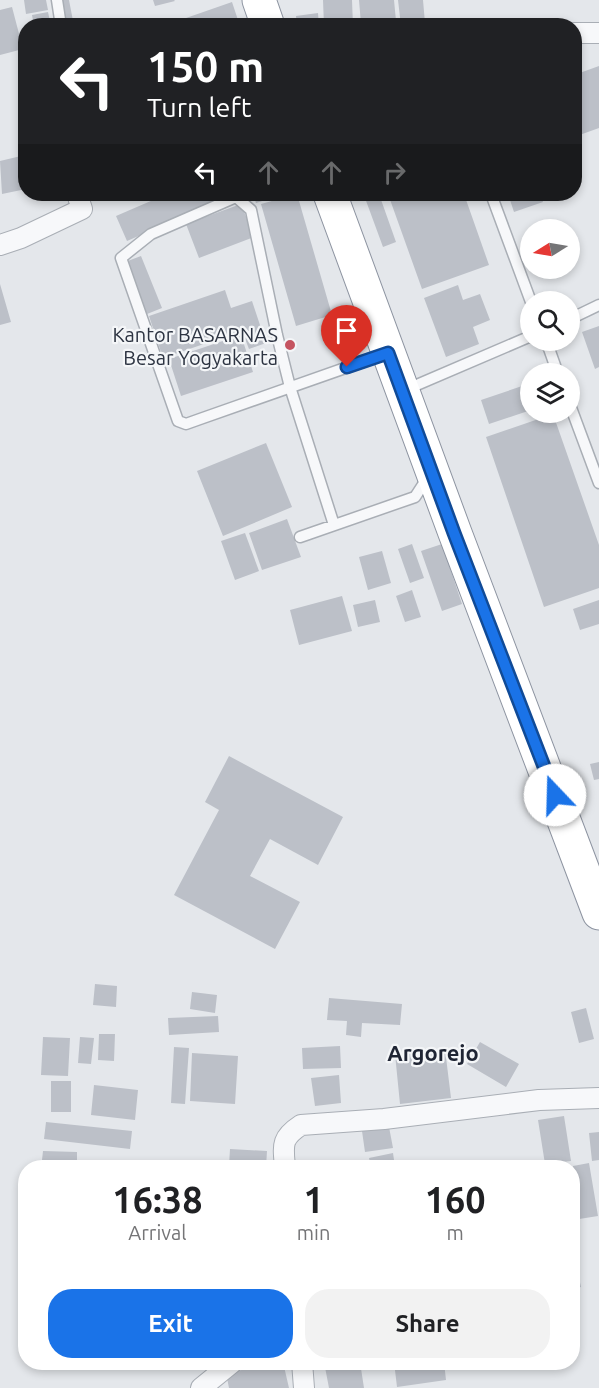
<!DOCTYPE html>
<html lang="en">
<head>
<meta charset="utf-8">
<style>
  body { margin:0; font-family:Ubuntu,sans-serif; background:#f2f2f2; color:#202124; height:100vh; display:flex; flex-direction:column; font-size:22px; white-space:nowrap }
  * { box-sizing:border-box; margin:0 }
  p { font-size:20px; color:#757577 }
  .icon { flex:none; width:33px; height:33px; fill:none; stroke:currentColor; stroke-width:2; stroke-linecap:round; stroke-linejoin:round }
  .map { position:relative; flex:1; overflow:hidden }
  .drawer { position:absolute; left:18px; top:1160px; width:562px; height:210px; display:flex; flex-direction:column; background:#fff; border-radius:24px; box-shadow:0 3px 9px #0003 }
  .drawer>* { flex:none }
  .top-card { position:absolute; left:18px; top:18px; width:564px; height:183px; border-radius:24px; box-shadow:0 3px 9px #0003; background:#202124; color:#fff; overflow:hidden }
  .needle { width:39px; rotate:259deg }
  .controls { position:absolute; left:520px; top:219px; display:grid; gap:12px }
  .controls a { display:grid; place-items:center; width:60px; height:60px; border-radius:50%; background:#fff; box-shadow:0 3px 9px #0003; font-size:30px }
  .pin { position:absolute; display:grid; place-items:center; width:51px; height:51px; color:#fff; margin:-62px -26px; border-radius:50% 50% 50% 0; rotate:-45deg; box-shadow:0 0 6px #0007 }
  .pin .icon { rotate:45deg }
  .me { position:absolute; width:66px; margin:-33px; rotate:339deg; stroke-linejoin:round; filter:drop-shadow(0 0 4px #0008) }
  .turn { display:flex; align-items:center; gap:21px; height:126px; padding:0 30px; font-size:27px }
  .turn .icon { width:78px; height:78px; stroke-width:2.5 }
  .turn b { display:block; font-size:42px; line-height:51px }
  .lanes { display:flex; align-items:center; height:57px; padding:0 30px; background:#0003; justify-content:center; gap:30px; direction:ltr }
  .lanes .off { opacity:.35 }
  .eta { display:flex; justify-content:space-evenly; align-items:center; height:102px; text-align:center }
  .eta b { font-size:36px; font-weight:600; line-height:42px }
  .button { display:flex; gap:12px; margin-top:auto; padding:12px 30px }
  .button a { flex:1; height:69px; border-radius:24px; background:#1a73e8; color:#fff; font-size:24px; font-weight:600; line-height:69px; text-align:center }
  .button a+a { background:#f2f2f2; color:#202124 }
  .map>svg:first-child { display:block }
</style>
</head>
<body>
<div class="map">
<svg width="599" height="1388" viewBox="0 0 599 1388">
  <rect width="100%" height="100%" fill="#e4e7eb"/>
  <path fill="#bcc0c8" d="M24,0H46L48,10L26,14Z
    M58,0H69L74,26H63Z
    M153,0H174L175,1L155,6Z
    M323,0H352L353,26H324Z
    M359,0H394L396,21L361,24Z
    M398,0H423L425,23L401,26Z
    M232,2L240,26H166V25Z
    M12,7L23,49L0,55V10Z
    M48,12L51,26H34L32,15Z
    M318,13L319,26H297L296,16Z
    M122,18L124,26H99V23Z
    M599,66V128L574,137V75Z
    M21,156L26,178V189L2,194L0,161Z
    M167,194H235L127,241L116,216Z
    M253,194H284L256,203Z
    M297,194L332,315L296,326L261,204Z
    M379,194L396,242L383,247L365,198Z
    M388,194H464L489,265L422,289Z
    M508,194H540L543,202L514,212Z
    M241,204L254,237L199,258L186,224Z
    M141,256L162,308L147,314L125,262Z
    M0,284L11,322L0,325Z
    M458,285L463,300L480,294L490,320L473,327L479,344L446,357L424,298Z
    M225,290L231,308L252,301L266,343L249,349L242,331L163,358L149,316Z
    M599,326V367L595,369L582,332Z
    M241,335L253,372L181,396L169,359Z
    M531,383V410L489,424L481,400Z
    M553,414L599,545V588L544,607L486,437Z
    M266,443L292,507L223,536L197,471Z
    M287,519L301,557L262,570L249,533Z
    M245,533L259,571L235,580L221,541Z
    M412,544L424,578L410,583L398,549Z
    M442,544L462,604L442,611L421,551Z
    M382,551L391,583L368,590L359,557Z
    M412,590L421,617L405,622L396,596Z
    M342,596L352,631L299,645L290,610Z
    M375,600L380,622L358,627L353,605Z
    M599,600V624L580,630L573,609Z
    M229,756L343,817L318,865L270,839L250,876L300,902L275,949L174,895L219,810L205,802Z
    M599,762V779L594,780L590,764Z
    M95,984L117,986L116,1007L93,1005Z
    M192,992L217,995L215,1013L190,1009Z
    M329,998L402,1004L400,1025L362,1023L361,1037L346,1035L347,1021L327,1020Z
    M586,1008L594,1039L579,1043L571,1012Z
    M218,1016L219,1032L169,1035L168,1018Z
    M99,1034H115L114,1061L98,1060Z
    M43,1037L70,1038L68,1076L41,1075Z
    M80,1037L94,1038L91,1064L78,1063Z
    M480,1042L519,1064L506,1087L467,1064Z
    M340,1046L341,1068L303,1069L302,1048Z
    M174,1047L189,1048L185,1104L171,1103Z
    M445,1049L451,1098L400,1104L395,1054Z
    M192,1053L238,1056L235,1104L190,1101Z
    M339,1075L341,1103L315,1106L311,1078Z
    M51,1081H71V1112H51Z
    M94,1085L138,1090L135,1120L91,1115Z
    M564,1116L571,1161L545,1164L538,1120Z
    M46,1122L132,1131L130,1149L44,1139Z
    M389,1127L393,1148L365,1152L362,1131Z
    M599,1132V1160L592,1161L589,1133Z
    M230,1149L267,1151L266,1167L229,1166Z
    M43,1151L77,1152V1162L42,1160Z
    M393,1153L395,1167H371L369,1158Z
    M589,1163L598,1216L573,1220V1166Z
    M575,1259L581,1287L573,1289V1260Z
    M283,1362L289,1388H229L226,1373Z
    M324,1362H360L364,1388H329Z
    M394,1362H444L446,1380L397,1387Z"/>
  <g fill="none" stroke-linecap="round" stroke-linejoin="round">
    <defs>
      <path id="lane" d="M57,0L61,26
        M491,194L531,302
        M570,319L599,305
        M546,340L558,374
        M405,390L531,336
        M570,405L599,483
        M334,525L290,387L277,335L251,210L236,197L151,234L121,258L178,421L186,424L200,419C262,397 324,376 385,354
        M300,537L415,497L428,477"/>
      <path id="street" d="M574,33H599
        M0,245L21,238L82,209L77,194
        M285,1167C283,1145 281,1138 301,1125L384,1119L539,1100L599,1098
        M302,1362L304,1388
        M201,1388L233,1362"/>
      <path id="highway" d="M259,0L268,26
        M330,194L455,533L599,913"/>
    </defs>
    <use href="#lane" stroke="#a9aeb5" stroke-width="13"/>
    <use href="#street" stroke="#a9aeb5" stroke-width="22"/>
    <use href="#highway" stroke="#8d94a1" stroke-width="35"/>
    <use href="#lane" stroke="#f7f8fa" stroke-width="10"/>
    <use href="#street" stroke="#f7f8fa" stroke-width="20"/>
    <use href="#highway" stroke="#fff" stroke-width="33"/>
  </g>
  <g fill="none" stroke-linecap="round" stroke-linejoin="round">
    <defs>
      <path id="route" d="M347,367L388,353L454,533L555,795"/>
    </defs>
    <use href="#route" stroke="#114b97" stroke-width="15"/>
    <use href="#route" stroke="#1a73e8" stroke-width="10"/>
  </g>
  <circle fill="#c55460" stroke="#f4f6f8" stroke-width="2" cx="290" cy="345" r="6"/>
  <g text-anchor="middle" dominant-baseline="central" stroke-width="4.5" stroke-linejoin="round" paint-order="stroke">
    <g font-size="20" fill="#2d3442" stroke="#f4f6f8" text-anchor="end">
      <text x="278" y="334">Kantor BASARNAS<tspan x="278" dy="23">Besar Yogyakarta</tspan></text>
    </g>
    <g font-size="22" font-weight="bold" fill="#1f2534" stroke="#f4f6f8">
      <text x="433" y="1052">Argorejo</text>
    </g>
  </g>
</svg>
<div class="controls">
<a><svg class="needle" viewBox="-14 -14 28 28"><path d="M0-13l5 13h-10z" fill="#e53935"/><path d="M0 13l5-13h-10z" fill="#757577"/></svg></a>
<a><svg class="icon" aria-label="search" viewBox="0 0 24 24"><circle cx="10" cy="10" r="6"/><path d="M15 15l6 6"/></svg></a>
<a><svg class="icon" aria-label="layers" viewBox="0 0 24 24"><path d="M12 4l9 5-9 5-9-5zM3 14l9 5 9-5"/></svg></a>
</div>
<div class="pin" style="left:347px;top:367px;background:#d93025"><svg class="icon" aria-label="arrive" viewBox="0 0 24 24"><path d="M6 21V4h12l-3 4 3 4H6"/></svg></div>
<svg class="me" style="left:555px;top:795px" viewBox="-20 -20 40 40"><circle r="19" fill="#fff"/><path d="M0-13L10 11 0 6-10 11z" fill="#1a73e8"/></svg>
<div class="top-card">
<div class="turn"><svg class="icon" aria-label="left" viewBox="0 0 24 24"><path d="M17 20v-9H6M10 6l-5 5 5 5"/></svg><div><b>150 m</b>Turn left</div></div>
<div class="lanes"><svg class="icon" aria-label="left" viewBox="0 0 24 24"><path d="M17 20v-9H6M10 6l-5 5 5 5"/></svg><svg class="icon off" aria-label="ahead" viewBox="0 0 24 24"><path d="M12 20V5M6 11l6-6 6 6"/></svg><svg class="icon off" aria-label="ahead" viewBox="0 0 24 24"><path d="M12 20V5M6 11l6-6 6 6"/></svg><svg class="icon off" aria-label="right" viewBox="0 0 24 24"><path d="M7 20v-9h11M14 6l5 5-5 5"/></svg></div>
</div>
<section class="drawer">
<div class="eta">
<div><b>16:38</b><p>Arrival</p></div>
<div><b>1</b><p>min</p></div>
<div><b>160</b><p>m</p></div>
</div>
<div class="button"><a>Exit</a><a>Share</a></div>
</section>
</div>
</body>
</html>
